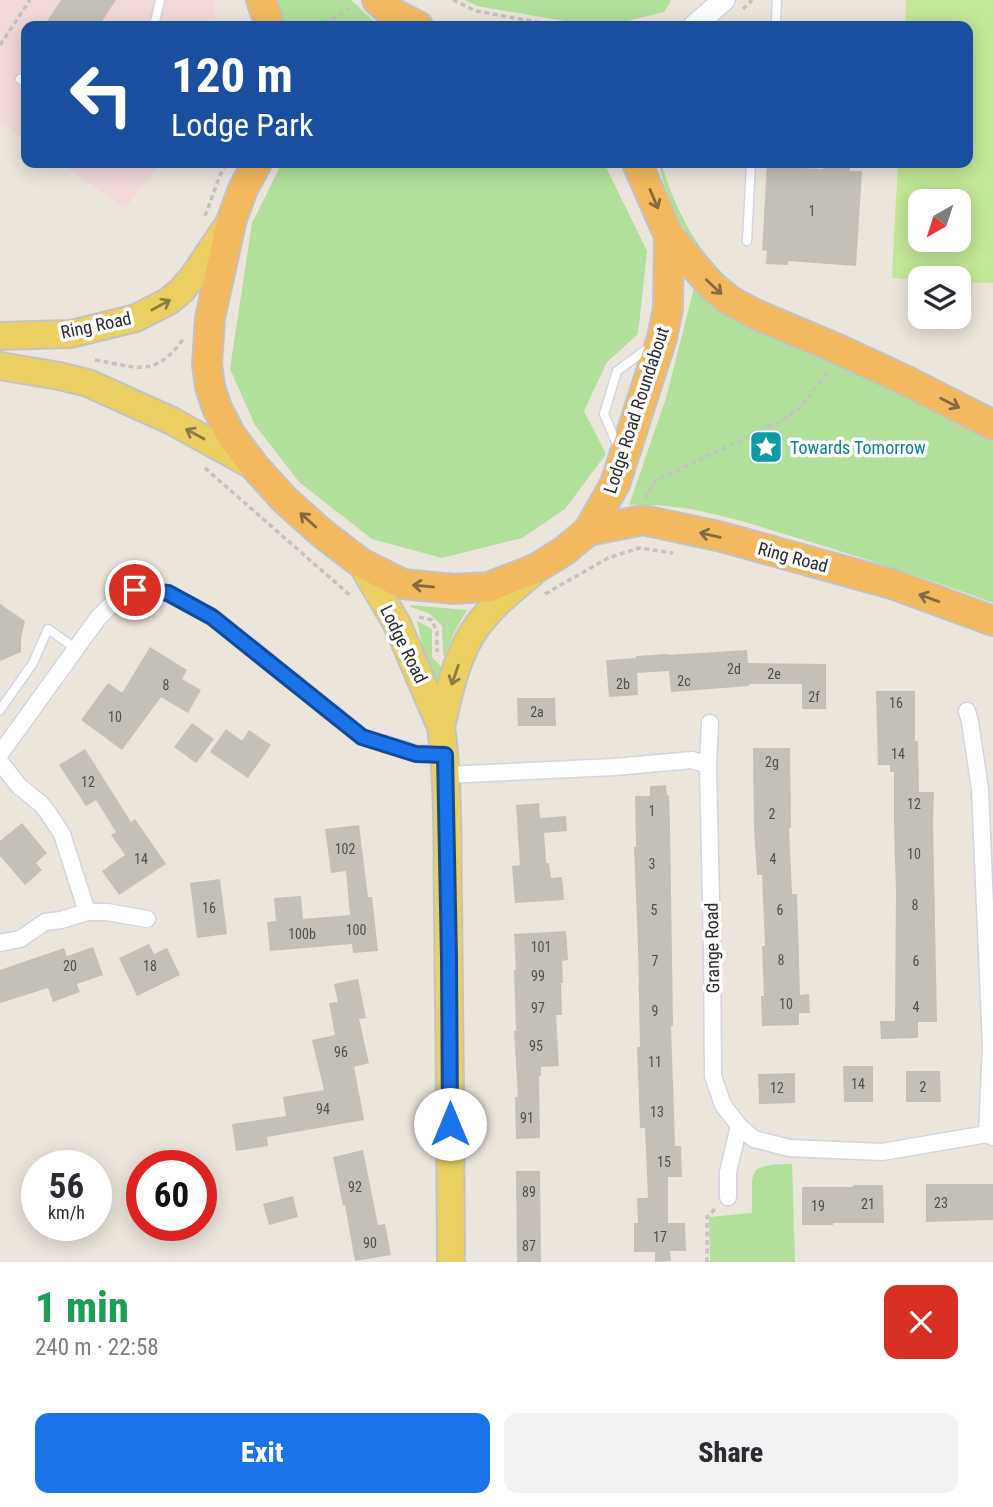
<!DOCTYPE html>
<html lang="en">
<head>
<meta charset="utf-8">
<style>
  body { margin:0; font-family:"Roboto Condensed",sans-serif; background:#f2f2f3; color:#2b2b33; height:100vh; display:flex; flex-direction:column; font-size:26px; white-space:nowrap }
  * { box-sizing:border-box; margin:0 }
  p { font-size:23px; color:#7c7c81 }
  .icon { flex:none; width:38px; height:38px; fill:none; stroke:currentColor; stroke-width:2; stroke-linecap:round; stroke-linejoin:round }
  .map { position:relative; height:1262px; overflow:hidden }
  .sheet { display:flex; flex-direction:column; background:#fff; flex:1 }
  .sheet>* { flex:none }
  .top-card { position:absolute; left:21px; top:21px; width:952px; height:147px; border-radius:14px; box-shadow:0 4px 18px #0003; background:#1a4fa0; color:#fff; overflow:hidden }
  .needle { width:46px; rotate:219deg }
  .controls { position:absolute; left:908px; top:189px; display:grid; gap:14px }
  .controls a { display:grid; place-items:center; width:63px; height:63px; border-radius:14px; background:#fff; box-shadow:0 4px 18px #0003; font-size:35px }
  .speed { position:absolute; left:21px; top:1150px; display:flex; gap:14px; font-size:35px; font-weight:700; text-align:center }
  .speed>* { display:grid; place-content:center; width:91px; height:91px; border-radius:50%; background:#fff; box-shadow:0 4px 18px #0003; line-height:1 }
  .speed small { font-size:18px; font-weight:400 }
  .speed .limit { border:10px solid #d22; background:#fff; color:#111 }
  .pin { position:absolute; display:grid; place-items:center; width:60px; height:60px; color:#fff; margin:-30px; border:4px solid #fff; border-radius:50%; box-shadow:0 2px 7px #0007 }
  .me { position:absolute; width:77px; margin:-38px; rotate:0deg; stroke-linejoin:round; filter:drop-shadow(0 0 5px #0008) }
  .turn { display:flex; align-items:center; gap:24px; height:147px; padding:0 35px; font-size:32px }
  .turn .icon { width:91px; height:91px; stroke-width:2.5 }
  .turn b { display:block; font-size:49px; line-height:60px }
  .round { display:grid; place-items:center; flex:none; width:74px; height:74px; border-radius:14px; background:#f2f2f3 }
  .summary { display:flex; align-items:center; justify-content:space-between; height:119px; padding:0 35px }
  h1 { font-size:42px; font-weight:800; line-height:52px; color:#1e9e55 }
  .cta { display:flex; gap:14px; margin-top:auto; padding:14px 35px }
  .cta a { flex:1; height:80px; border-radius:14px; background:#1a73e8; color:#fff; font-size:28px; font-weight:800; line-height:80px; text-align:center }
  .cta a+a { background:#f2f2f3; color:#2b2b33 }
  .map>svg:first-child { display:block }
</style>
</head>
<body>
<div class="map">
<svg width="993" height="1262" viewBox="0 0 993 1262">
  <rect width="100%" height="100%" fill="#ebe5dc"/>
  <path fill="#f2d9da" d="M0,0H215V26H26V140L0,122Z
    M60,163H161L125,208Z"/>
  <path fill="#b0e09a" d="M275,0H351L379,26H284Z
    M465,0H669L671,1L664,12L623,22L582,24L477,6Z
    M282,163H604L647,251L638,334L607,362L584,411L606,454L565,509L522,538L442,558L372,539L299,482L255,425L230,369L252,223Z
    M659,163H661C676,211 698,257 740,288C769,309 806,319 838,332L837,335C808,323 766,309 740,292C701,267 667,207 659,163Z
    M694,288L732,317L866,377L993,438V603C930,579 865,559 801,539C744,522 689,502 629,505L666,398Z
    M410,605L467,610L453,635L445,656L443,655L442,626L430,614L411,607Z
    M417,621L432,629V657L443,669L440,706L426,664Z
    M792,1164L795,1262H710L709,1217L752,1213C753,1170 744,1165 792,1164Z"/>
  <path fill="#c2e796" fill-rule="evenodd" d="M906,0H993V283L959,282V278H920V280L892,278L898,163H968V26H905ZM920,201H959V240H920Z"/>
  <path fill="#c4bfb7" d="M61,0H116L99,26H44Z
    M823,163H850V171H862L856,266L788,261V265L766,264L767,251L762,250L767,166L823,169Z
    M0,604L25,621L21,638V652L0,661Z
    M150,647L187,670L182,679L201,690L188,713L161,697L122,750L81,720L108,683L122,693Z
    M747,650L748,663L826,664V709H802V684H749V686L671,692L669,671L637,673L638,695L609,697L606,660L636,658V665V656L668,654V655Z
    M876,691H915V741H918L919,792H934L933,822L937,1022H918V1038L881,1039L880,1021H895L896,893L894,824V772H890V765H878Z
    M517,698H555L556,726H518Z
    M192,723L214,739L196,763L174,747Z
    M226,729L242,741L249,730L271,745L248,778L210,752Z
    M753,748H790L791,828H789L792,894H797L800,995L809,994L810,1013H799V1025L762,1026L761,996H764L762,946H765L762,875H757L754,828Z
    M85,749L131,822L135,819L166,864L119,895L102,871L125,855L111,835L116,832L96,800L86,806L59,765Z
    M666,785L667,796L669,795L670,826L673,1026H671L675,1146H681L682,1177H668V1223H685L686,1251H670L671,1261L655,1262V1252H634V1223H638L637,1198H648L645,1128H640L637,1047H640L638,946L634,847H636L635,796H650V786Z
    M539,803L540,818L566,816L567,831L544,833L546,863H549L551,878L562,877L564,900L515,903L512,866L520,865L516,805Z
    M22,823L47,853L36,863L42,870L25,885L0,856V841Z
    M359,825L368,897H372L378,951L353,953L352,944L270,951L267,922L276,921L274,898L301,896L303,919L350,915L346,871L331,873L325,829Z
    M220,879L227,934L197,938L190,883Z
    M566,931L568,960L562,961L563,983H561L562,1015H556L559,1066L541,1067V1076H539L540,1138L516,1139L515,1097H518L514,1031H516L514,970H516L514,934Z
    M149,944L154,954L167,948L180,975L137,996L119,958Z
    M93,947L103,975L77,984L80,992L53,1002L48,988L0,1003V970L64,948L67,956Z
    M358,979L366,1018L359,1019L369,1063L354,1067L364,1120L267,1137L268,1146L236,1151L232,1124L286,1116L283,1097L324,1090L312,1040L335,1035L329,1003L338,1002L334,984Z
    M843,1066H873V1102H844Z
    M906,1071H940L941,1102H906Z
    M795,1073V1103L759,1104L758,1074Z
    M363,1150L378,1225L385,1224L391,1255L355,1261L345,1205L343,1206L333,1157Z
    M516,1171H540L541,1262H517Z
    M926,1184H993V1220L926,1222Z
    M853,1185H883L884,1223H833V1225H802V1187H853Z
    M293,1196L298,1217L269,1225L263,1204Z"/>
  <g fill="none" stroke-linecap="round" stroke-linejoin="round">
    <defs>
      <path id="service" d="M154,26L160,0
        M773,26L776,21L777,0
        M20,79L26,83
        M747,241L751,163
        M618,447L604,414L617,371L651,346
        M0,710L33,663L48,629L75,648"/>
      <path id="minor" d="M967,711L970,722L980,789L991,1046L987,1134
        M0,754L98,618L113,603L135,590L168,593L212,617L362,737L416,753L445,755
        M0,762L19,786L41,804L49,814L62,834L87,912
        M708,765L710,723
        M446,775L614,767L692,760L708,765L712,946L713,1076L723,1105L739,1126L754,1139L789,1148L882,1152L987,1134L993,1137
        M0,943L20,939L45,922L61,920L87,912H107L147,919
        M728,1197V1172L739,1126"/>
      <path id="tertiary" d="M694,26L724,0"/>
      <path id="primary" d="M0,336L71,334L136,318L169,301L181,291L193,277L230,222
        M0,366L59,376L88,383L172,421L255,467
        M361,563L397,624L441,727C449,786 447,847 448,907C450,1025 450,1144 451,1262
        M441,727C449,693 456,654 478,625C493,605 513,589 532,573"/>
      <path id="trunk" d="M261,0L270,26
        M377,0L389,11L418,26
        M257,163L243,189L232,219L210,318L207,364L210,387L217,408L231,435L255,467L285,500L323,534L361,563L403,584L454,589L489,587L535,569L564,551L588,531L615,484L662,338L668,308L669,236L637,163
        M669,236L710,284L729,300L755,314L840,350L907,381L993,425
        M588,531L643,520L718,536L892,584L993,621"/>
    </defs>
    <use href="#service" stroke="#d1d4e2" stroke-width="11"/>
    <use href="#minor" stroke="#d1d4e2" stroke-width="19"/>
    <use href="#tertiary" stroke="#d1d4e2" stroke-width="24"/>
    <use href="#primary" stroke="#c3c3c3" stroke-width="30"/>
    <use href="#trunk" stroke="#c3c3c3" stroke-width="32"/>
    <path stroke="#c3c3c3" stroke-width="3.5" stroke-dasharray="5 3.5" stroke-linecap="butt" d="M453,0L476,11L559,26
      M743,9L752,0
      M316,26L325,23L354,6
      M0,45L30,0
      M205,216L221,173L226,163
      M95,360C137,367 155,379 184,338
      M205,468L352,597
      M645,498L655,481L783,420L801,407L829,370
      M545,594L608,558L639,548L673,553
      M419,617L432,620L437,632V652
      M707,1262V1217L716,1208"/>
    <use href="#service" stroke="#fff" stroke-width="8"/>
    <use href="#minor" stroke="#fff" stroke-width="16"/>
    <use href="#tertiary" stroke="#fff" stroke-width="21"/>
    <use href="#primary" stroke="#ebcf61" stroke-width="26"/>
    <use href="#trunk" stroke="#f2b95e" stroke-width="28"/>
  </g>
  <defs><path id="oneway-shaft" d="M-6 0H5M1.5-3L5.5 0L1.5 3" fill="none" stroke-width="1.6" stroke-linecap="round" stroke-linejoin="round" transform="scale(1.75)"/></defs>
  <g stroke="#846a41">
    <use href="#oneway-shaft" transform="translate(654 199) rotate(67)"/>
    <use href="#oneway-shaft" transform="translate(714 287) rotate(43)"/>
    <use href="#oneway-shaft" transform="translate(950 403) rotate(27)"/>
    <use href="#oneway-shaft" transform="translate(308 520) rotate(-138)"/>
    <use href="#oneway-shaft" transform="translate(710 535) rotate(-167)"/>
    <use href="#oneway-shaft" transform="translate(423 586) rotate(-175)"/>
    <use href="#oneway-shaft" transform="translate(929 598) rotate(-160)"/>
  </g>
  <g stroke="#8a7c46">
    <use href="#oneway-shaft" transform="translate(161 305) rotate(-29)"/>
    <use href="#oneway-shaft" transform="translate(195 434) rotate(-151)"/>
    <use href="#oneway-shaft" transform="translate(455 675) rotate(109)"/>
  </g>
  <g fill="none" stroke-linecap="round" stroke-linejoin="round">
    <defs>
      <path id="route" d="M135,590L168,593L212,617L362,737L416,754L445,755L449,958L450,1124"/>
    </defs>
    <use href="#route" stroke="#114b97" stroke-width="18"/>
    <use href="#route" stroke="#1a73e8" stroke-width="12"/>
  </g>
  <defs>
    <symbol id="sight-square" viewBox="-11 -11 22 22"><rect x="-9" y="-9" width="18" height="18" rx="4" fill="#0f9aa8" stroke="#fff"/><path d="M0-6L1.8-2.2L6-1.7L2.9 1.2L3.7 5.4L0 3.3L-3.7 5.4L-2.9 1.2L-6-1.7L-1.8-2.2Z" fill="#fff"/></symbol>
  </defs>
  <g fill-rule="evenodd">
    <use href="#sight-square" x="747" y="428" width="38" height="38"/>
  </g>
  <g text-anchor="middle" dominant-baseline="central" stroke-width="7" stroke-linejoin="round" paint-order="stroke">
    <g font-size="14" fill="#504f4d">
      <text x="812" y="211">1</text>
      <text x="734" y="669">2d</text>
      <text x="774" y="674">2e</text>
      <text x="684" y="681">2c</text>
      <text x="623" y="684">2b</text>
      <text x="166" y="685">8</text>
      <text x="814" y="697">2f</text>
      <text x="896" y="703">16</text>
      <text x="537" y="712">2a</text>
      <text x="115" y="717">10</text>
      <text x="898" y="754">14</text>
      <text x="772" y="762">2g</text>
      <text x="88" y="782">12</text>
      <text x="914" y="804">12</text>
      <text x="652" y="811">1</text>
      <text x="772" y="814">2</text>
      <text x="345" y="849">102</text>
      <text x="914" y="854">10</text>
      <text x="141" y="859">14</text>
      <text x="773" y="859">4</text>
      <text x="652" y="864">3</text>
      <text x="915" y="905">8</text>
      <text x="209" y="908">16</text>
      <text x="654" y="910">5</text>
      <text x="780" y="910">6</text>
      <text x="356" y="930">100</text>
      <text x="302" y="934">100b</text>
      <text x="541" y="947">101</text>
      <text x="781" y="960">8</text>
      <text x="655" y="961">7</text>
      <text x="916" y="961">6</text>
      <text x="70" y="966">20</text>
      <text x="150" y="966">18</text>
      <text x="538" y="976">99</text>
      <text x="786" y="1004">10</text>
      <text x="916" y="1007">4</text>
      <text x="538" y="1008">97</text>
      <text x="655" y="1011">9</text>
      <text x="536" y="1046">95</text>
      <text x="341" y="1052">96</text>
      <text x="655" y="1062">11</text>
      <text x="858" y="1084">14</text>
      <text x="923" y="1087">2</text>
      <text x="777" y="1088">12</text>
      <text x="323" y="1109">94</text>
      <text x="657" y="1112">13</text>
      <text x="527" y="1118">91</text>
      <text x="664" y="1162">15</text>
      <text x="355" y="1187">92</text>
      <text x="529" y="1192">89</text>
      <text x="941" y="1203">23</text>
      <text x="868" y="1204">21</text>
      <text x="818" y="1206">19</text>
      <text x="660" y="1237">17</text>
      <text x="370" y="1243">90</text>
      <text x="529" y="1246">87</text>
    </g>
    <g font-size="18" fill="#2a2a2a" stroke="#fff">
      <text transform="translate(96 325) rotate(-12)">Ring Road</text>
      <text transform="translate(636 410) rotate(-72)">Lodge Road Roundabout</text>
      <text transform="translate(793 557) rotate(15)">Ring Road</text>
      <text transform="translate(404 644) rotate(64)">Lodge Road</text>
      <text transform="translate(712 948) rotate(-91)">Grange Road</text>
    </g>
    <g font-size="18" fill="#0d838f" stroke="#fff" text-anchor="start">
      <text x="790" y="447">Towards Tomorrow</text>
    </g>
  </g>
</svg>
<div class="controls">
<a><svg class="needle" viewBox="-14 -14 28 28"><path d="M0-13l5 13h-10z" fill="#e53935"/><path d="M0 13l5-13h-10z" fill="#7c7c81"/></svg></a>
<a><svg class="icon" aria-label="layers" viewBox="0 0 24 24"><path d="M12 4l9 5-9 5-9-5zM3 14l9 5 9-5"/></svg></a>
</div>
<div class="speed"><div>56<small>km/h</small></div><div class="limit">60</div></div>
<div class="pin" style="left:135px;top:590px;background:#d93025"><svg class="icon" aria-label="arrive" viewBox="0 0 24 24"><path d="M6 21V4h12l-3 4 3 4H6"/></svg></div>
<svg class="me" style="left:450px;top:1124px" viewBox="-20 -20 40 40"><circle r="19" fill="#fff"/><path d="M0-13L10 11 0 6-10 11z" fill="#1a73e8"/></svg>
<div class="top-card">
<div class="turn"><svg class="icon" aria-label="left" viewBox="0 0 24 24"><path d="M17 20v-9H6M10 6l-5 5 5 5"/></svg><div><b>120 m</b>Lodge Park</div></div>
</div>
</div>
<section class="sheet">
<div class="summary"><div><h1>1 min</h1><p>240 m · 22:58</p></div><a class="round" style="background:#d93025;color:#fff"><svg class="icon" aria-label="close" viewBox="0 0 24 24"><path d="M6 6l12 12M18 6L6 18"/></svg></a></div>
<div class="cta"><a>Exit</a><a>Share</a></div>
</section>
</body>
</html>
